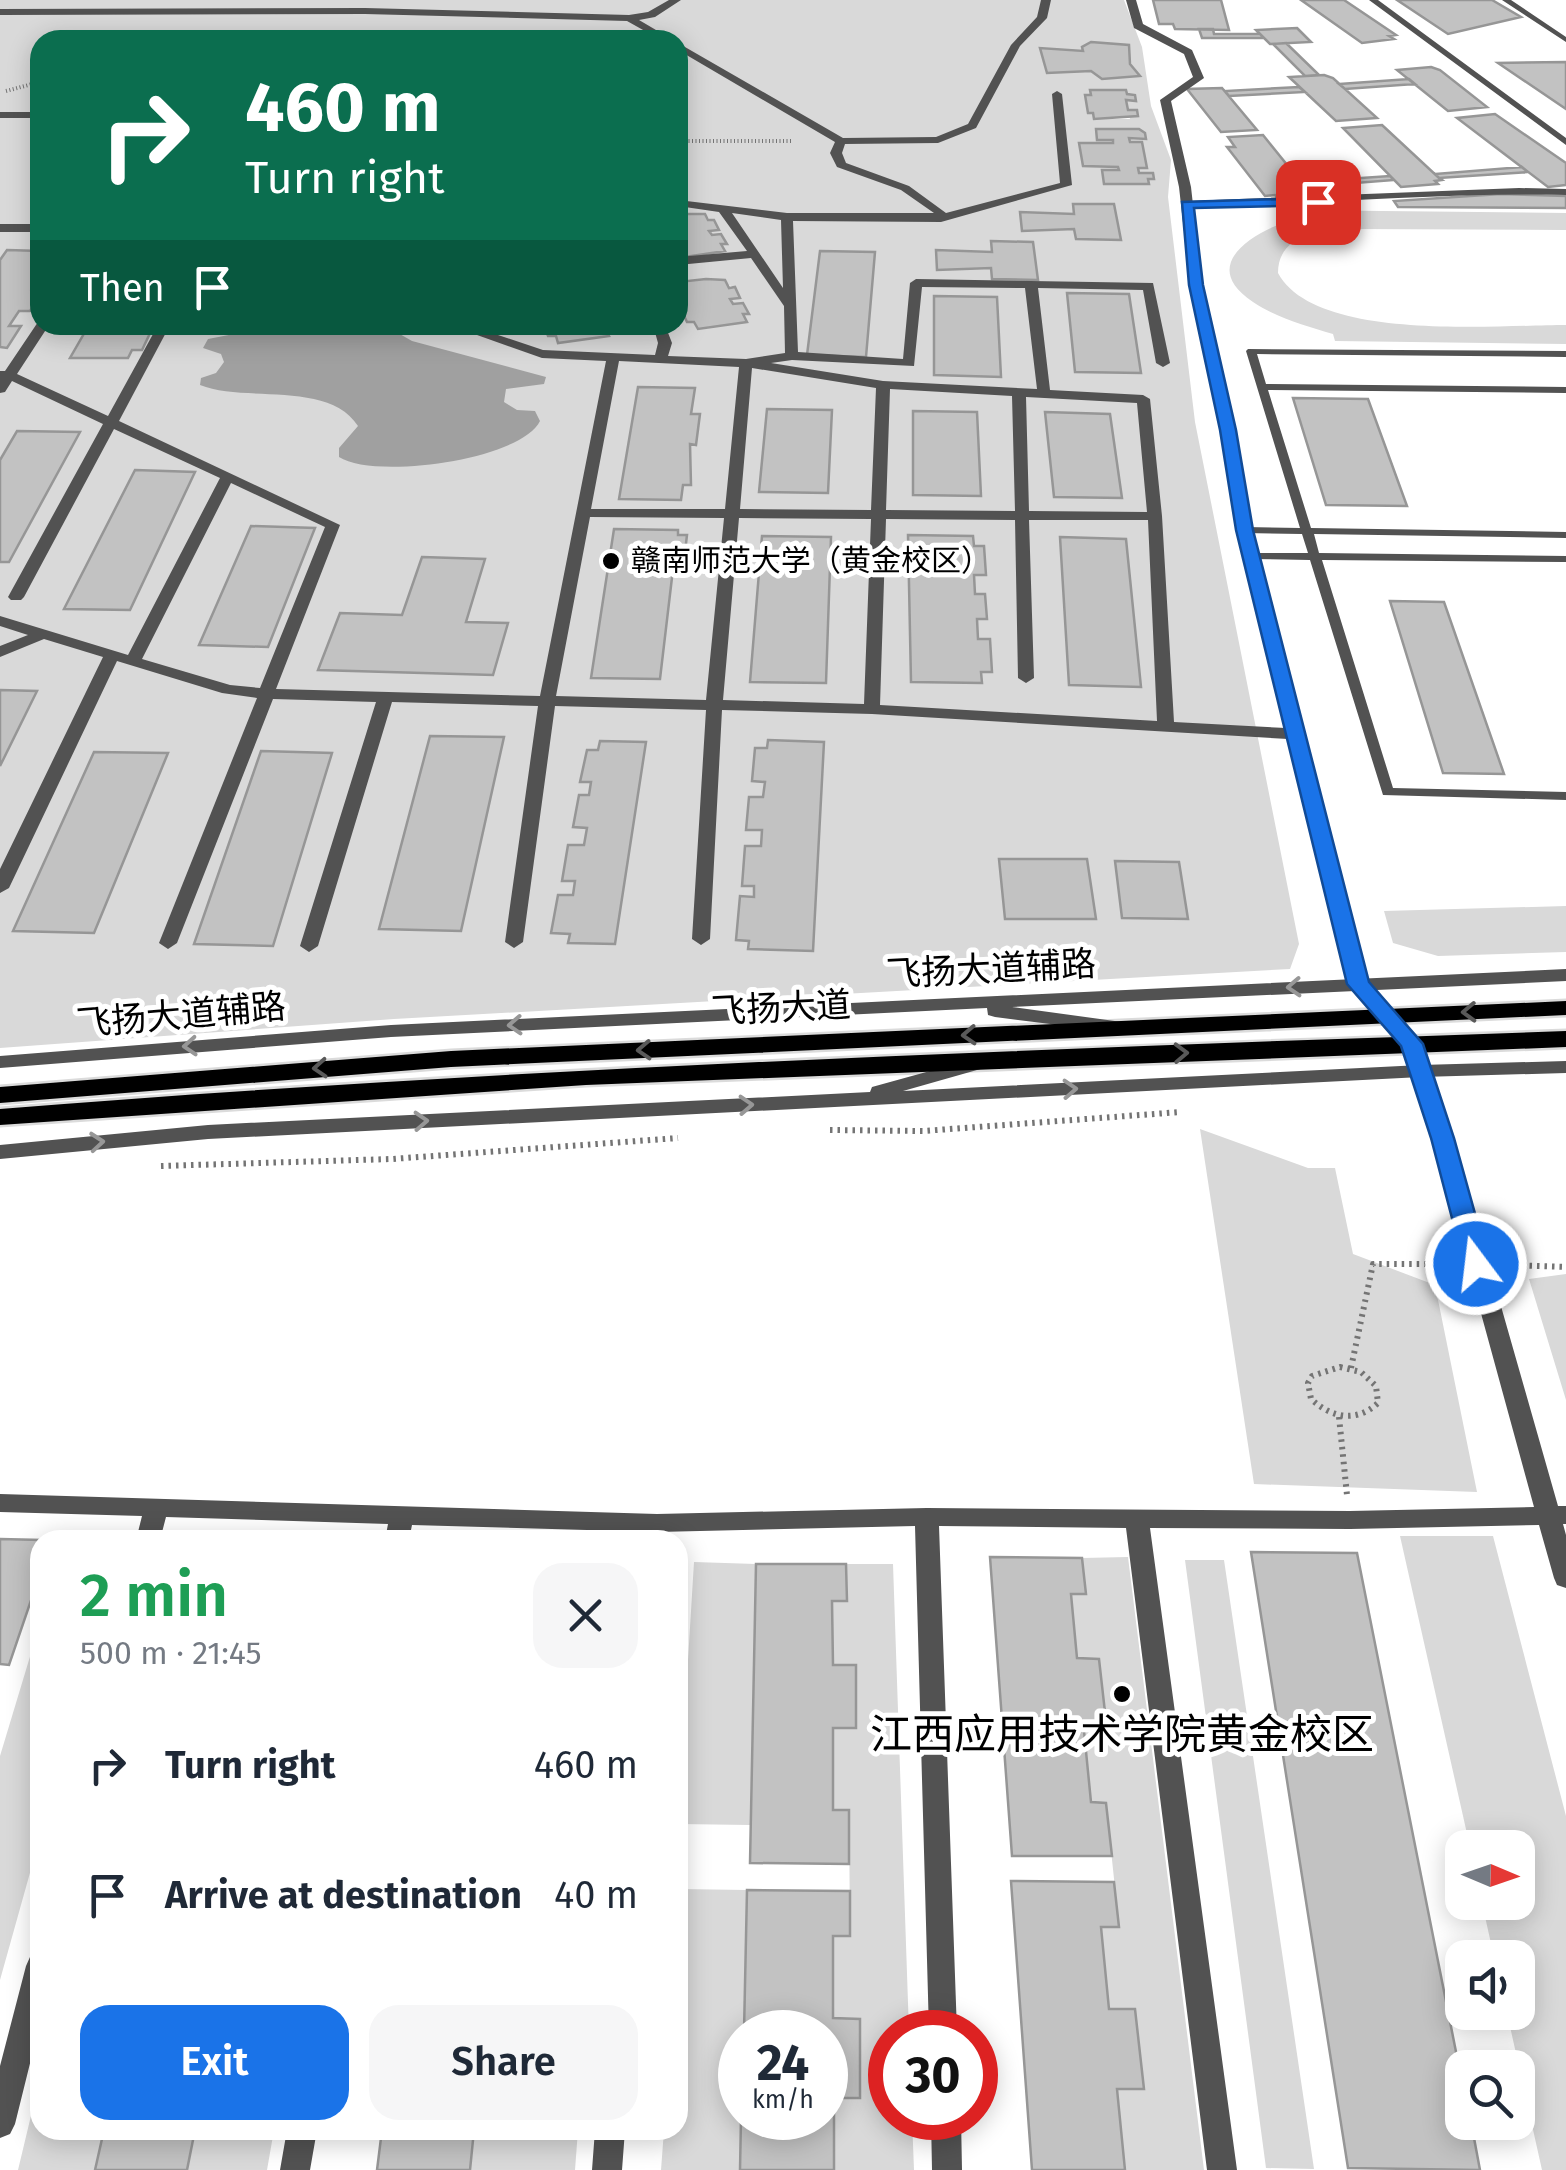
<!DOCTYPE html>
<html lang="en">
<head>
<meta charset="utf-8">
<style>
  body { margin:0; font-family:"Fira Sans","Noto Sans SC",sans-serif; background:#f6f6f7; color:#1f2937; height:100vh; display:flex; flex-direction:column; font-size:38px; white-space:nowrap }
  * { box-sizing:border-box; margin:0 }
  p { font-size:32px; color:#747a83 }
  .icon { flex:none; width:55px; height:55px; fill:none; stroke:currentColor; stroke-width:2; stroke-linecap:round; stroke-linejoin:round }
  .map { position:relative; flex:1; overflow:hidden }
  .panel { position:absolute; left:30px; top:1530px; width:658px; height:610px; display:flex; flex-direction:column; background:#fff; border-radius:30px; box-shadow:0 5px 25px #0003 }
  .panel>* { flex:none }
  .hud { position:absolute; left:30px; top:30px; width:658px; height:305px; border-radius:30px; box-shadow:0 5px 25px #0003; background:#0b6e4f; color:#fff; overflow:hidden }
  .needle { width:65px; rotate:92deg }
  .fabs { position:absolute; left:1445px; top:1830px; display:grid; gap:20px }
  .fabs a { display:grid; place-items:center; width:90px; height:90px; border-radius:20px; background:#fff; box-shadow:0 5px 25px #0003; font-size:50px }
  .speed { position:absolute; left:718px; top:2010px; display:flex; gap:20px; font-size:50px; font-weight:700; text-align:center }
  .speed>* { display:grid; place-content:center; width:130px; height:130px; border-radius:50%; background:#fff; box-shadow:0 5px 25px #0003; line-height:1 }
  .speed small { font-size:25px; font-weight:400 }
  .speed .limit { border:15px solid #d22; background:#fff; color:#111 }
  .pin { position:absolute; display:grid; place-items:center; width:85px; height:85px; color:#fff; margin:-42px; border-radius:20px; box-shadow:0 5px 15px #0006 }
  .me { position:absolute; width:110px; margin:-55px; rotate:345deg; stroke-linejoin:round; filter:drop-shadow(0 0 8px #0008) }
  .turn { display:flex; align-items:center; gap:35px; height:210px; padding:0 50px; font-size:45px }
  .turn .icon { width:130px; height:130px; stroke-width:2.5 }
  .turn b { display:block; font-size:70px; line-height:85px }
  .then { display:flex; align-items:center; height:95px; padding:0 50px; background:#0003; gap:20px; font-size:38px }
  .round { display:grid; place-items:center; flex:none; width:105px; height:105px; border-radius:30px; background:#f6f6f7 }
  .head { display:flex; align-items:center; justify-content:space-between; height:170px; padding:0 50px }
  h1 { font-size:60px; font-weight:600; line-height:75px; color:#1e9e55 }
  .primary-button { display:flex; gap:20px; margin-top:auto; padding:20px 50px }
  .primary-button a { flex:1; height:115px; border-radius:30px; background:#1a73e8; color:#fff; font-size:40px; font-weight:600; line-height:115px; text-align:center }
  .primary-button a+a { background:#f6f6f7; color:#1f2937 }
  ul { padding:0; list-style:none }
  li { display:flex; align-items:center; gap:30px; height:130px; padding:0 50px }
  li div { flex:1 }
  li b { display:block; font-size:38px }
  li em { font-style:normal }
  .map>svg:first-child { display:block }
</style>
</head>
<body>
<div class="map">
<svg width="1566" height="2170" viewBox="0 0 1566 2170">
  <rect width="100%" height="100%" fill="#fff"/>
  <path fill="#d9d9d9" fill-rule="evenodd" d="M0,0H1124L1142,47L1151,106L1171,160L1168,197L1195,422L1299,944L1290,969L394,1019L0,1048ZM40,40H678V214H705L718,229L709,231L712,235L721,234L727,243L721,244L724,251L678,256V282L705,279L735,287L740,297L730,299L733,304L743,303L749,313L743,314L746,322L698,329L694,322H687L678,303V325H40ZM1092,42L1129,45L1130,64L1102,79L1091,71L1047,73L1041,48L1083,51L1082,46ZM1091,90H1126L1127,94L1135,95L1136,100H1126L1130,119H1094L1093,113H1088L1085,96L1091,95ZM1096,129H1138L1145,134V139L1129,138L1139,173L1154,179H1148L1149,184H1105L1119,170L1113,140L1098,139ZM1073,204L1120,240L1077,239L1074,229L1023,231L1020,212L1074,214ZM991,241L1033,242L1038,279H993L991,268L938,270L936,250L992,252ZM820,251L874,252L807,355ZM934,296L997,297L1001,376L935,375Z
    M1287,210L1566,213V230L1353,229C1323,231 1278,233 1278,273C1315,342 1496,325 1566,325V344L1335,341L1333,334C1306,326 1277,318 1253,302C1197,265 1254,232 1291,220Z
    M1566,906V952L1438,956L1393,943L1384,911Z
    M1200,1129L1308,1168H1335L1353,1254L1435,1285L1477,1492L1254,1484Z
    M1566,1274V1400L1529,1279Z
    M1400,1536H1493L1566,1816V2170H1542L1507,2013L1518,2012V1958L1494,1957L1482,1903L1518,1902V1848L1470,1847Z
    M1128,1557L1204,2170H1125L1117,2089L1144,2088L1109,2009L1101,1927L1119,1926L1106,1803L1091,1802L1083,1721L1106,1720L1099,1659L1077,1658L1071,1594H1086L1082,1558Z
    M1185,1560H1224L1314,2169L1266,2168Z
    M694,1562L756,1564L750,1825L678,1824Z
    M846,1564H893L909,2032H890V2118H912L914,2170H834V2098L860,2097V2019L833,2018V1936L850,1935L849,1811L833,1810V1728L856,1727L855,1666L833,1665L832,1601L847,1600Z
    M35,1640H40V1837L0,1980V1756Z
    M680,1889L747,1890L744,2032H740V2170H661L664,2130H678Z
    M40,2078V2130H104L95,2170H18Z
    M195,2130H274L267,2170H187Z
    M474,2130H578L575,2170H470Z"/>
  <path fill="#a0a0a0" d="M281,325H384L412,341L546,377L544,384L506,389L504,402L517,410L535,411L540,421C521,460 374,480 339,457V448L358,426C329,380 244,403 200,385L201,378L216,373L224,362L221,354L203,348L208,339Z"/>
  <path fill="#c2c2c2" stroke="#969696" stroke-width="2.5" d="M1153,0H1221L1229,30L1175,29L1173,24H1159Z
    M1301,0H1344L1396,35L1389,36L1394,39L1362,43Z
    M1397,0H1492L1521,17L1448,34Z
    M1297,28L1311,42L1270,44L1256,30Z
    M1199,29H1213L1214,34H1260L1264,38H1202Z
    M1091,42L1129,45L1130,64L1140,76L1102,79L1091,71L1047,73L1040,48L1083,51L1082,47Z
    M1286,43L1319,75L1305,76L1273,44Z
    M1566,62V109L1498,63Z
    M1431,67L1440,70L1487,107L1448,111L1397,70Z
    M1324,75L1333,78L1377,118L1336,121L1289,77Z
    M1409,79L1415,84L1345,89L1339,84Z
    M1299,87L1305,92L1229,96L1225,91Z
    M1222,88L1257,130L1221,132L1187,89Z
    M1090,90H1126L1127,94L1135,95L1136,101L1126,100L1128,110H1137L1138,116L1094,119L1093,113H1088L1085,95H1091Z
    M1495,114L1566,163V185L1548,187L1457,118Z
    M1382,125L1439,178L1442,180L1435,181L1438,184L1401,187L1343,128Z
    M1096,129H1139L1145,133L1146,139L1129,138L1130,142H1142L1147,168H1138L1139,173H1153L1154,179H1148L1149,184H1104L1102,170H1119L1118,167L1083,166L1079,143H1113V140H1097Z
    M1263,135L1313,197L1278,199L1275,195L1265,196L1227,147H1235L1228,137Z
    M1522,167L1528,172L1439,178L1435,174Z
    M1390,176L1394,180L1304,187L1301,182Z
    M1501,194L1566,196V208L1398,207L1394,201Z
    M1073,204H1114L1121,240L1076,239L1074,229L1022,231L1020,212L1074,214Z
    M678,214H705L708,220H714L719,230L709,231L712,235L721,234L727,244H721L725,251L678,258Z
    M991,241L1033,242L1038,280L992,279L991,268L937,270L936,250L992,252Z
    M7,250L40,251V278L32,289H40V296L30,311H19L9,326H21L7,348L0,347V260Z
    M820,251L875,252L866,357L807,355Z
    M706,279L725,280L729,288L735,287L740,298L730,299L733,304L743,303L749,314H743L747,322L698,329L694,322H687L678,303V282Z
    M1067,293L1129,294L1141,373L1075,372Z
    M934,296L997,297L1001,377L934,375Z
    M89,325H142L153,327L142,350H132L128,358H70Z
    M544,325H611L612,327L605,328L609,336L558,343L556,336H548Z
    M638,387L695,388L691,414H700L696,445L690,444L691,485H683L681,500L619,499Z
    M1293,398L1368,399L1407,506L1326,505Z
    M767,409L832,410L828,493L759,492Z
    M913,411L977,412L981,496L913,495Z
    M1045,412L1110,414L1122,498L1054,497Z
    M17,431L80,432L9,562H0V460Z
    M135,470L195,472L130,610L64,609Z
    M251,526L315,528L268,647L199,645Z
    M614,529L678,530V535H687L683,569H673L660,679L591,678Z
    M908,535L973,536L974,546H984L986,575H974L975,594H985L987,619H977L978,639H990L992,672H981L982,683L911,682Z
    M762,536L831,537L826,683L750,682Z
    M1060,537L1126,539L1141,687L1069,685Z
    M422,557L485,559L466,622L508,623L493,675L318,670L340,613L402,615Z
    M1390,601L1444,602L1504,774L1443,773Z
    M0,690L37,691L0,766Z
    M430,736L504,737L461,931L379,929Z
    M768,740L824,742L813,951L748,949L749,941L736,940L740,896L754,897V886H742L745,846H761L762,830H746L749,797H763L765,782L752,781L755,748H767Z
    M600,741L646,742L615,944L568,943L570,934L551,933L558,895H573L575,881H562L568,845H584L587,828L573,827L579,795H589L591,782H580L587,750H598Z
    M261,751L332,753L273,946L194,944Z
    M94,752L168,753L94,933L13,931Z
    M999,859H1087L1096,919H1005Z
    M1115,861L1179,862L1188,919L1122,918Z
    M0,1539L42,1540L40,1574L9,1665L0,1664Z
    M1251,1552L1357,1553L1462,2082V2122H1471L1480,2170L1348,2168Z
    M990,1557L1082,1558L1086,1594H1071L1077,1658L1099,1659L1106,1721H1083L1091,1802L1106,1803L1112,1856H1012Z
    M756,1564H846L847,1601H832L833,1665H856V1728H833V1810H849V1864L750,1863Z
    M1011,1881L1114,1882L1119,1927H1101L1109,2009H1135L1144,2089H1117L1125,2170H1032Z
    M747,1890L850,1891V1936H833V2018L860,2019V2098H834V2170H740L741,2118H825V2032H744Z
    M104,2130H195L187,2170H95Z
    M382,2130H474L470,2170H377Z"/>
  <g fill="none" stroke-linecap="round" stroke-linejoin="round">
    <defs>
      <path id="primary" d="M1566,1001V1015L451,1067L0,1103V1087L451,1051Z
        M1566,1031V1047L586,1085L0,1125V1109C521,1067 1043,1049 1566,1031Z"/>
    </defs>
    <use href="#primary" stroke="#dbdbdb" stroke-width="5"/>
    <path stroke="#747474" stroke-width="4" stroke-dasharray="1 2.5" stroke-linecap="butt" d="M6,91L40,82
      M678,141H791"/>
    <path stroke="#747474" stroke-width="6" stroke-dasharray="2.5 5" stroke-linecap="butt" d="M830,1130L923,1131L1181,1112
      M161,1166L392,1159L678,1138
      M1507,1265L1566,1267
      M1340,1367L1361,1372L1376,1386L1378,1403C1356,1423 1332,1418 1311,1399L1308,1383L1312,1376Z
      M1351,1368L1373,1264H1450
      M1339,1417L1347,1495"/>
    <path fill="#525252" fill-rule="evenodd" d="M1369,0H1378L1566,138V145Z
      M1502,0H1511L1566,37V42Z
      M1519,188L1566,189V195C1439,192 1314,205 1187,207L1183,204L1187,201Z
      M1248,349L1566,351V357L1257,354L1266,384L1566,387V393L1268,390L1311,528L1566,532V538L1314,534L1319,553L1566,556V562L1322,560L1393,788L1566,792V800L1383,795L1310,560L1251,559L1245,556L1251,553H1308L1302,534L1244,533L1238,530L1244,527L1300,528L1246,351Z"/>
    <path fill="#525252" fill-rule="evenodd" d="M669,0H681L655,17L639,20L673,40H661L627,21L365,14L0,15V9L365,8L629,15L648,12Z
      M1041,0H1051L1047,18L1020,46L976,128L938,143L845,144L842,153L846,163L909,186L946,213L1060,183L1052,94L1057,91L1062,94L1072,185L941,222L793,221L798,352L903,359L910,283L916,279L1153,283L1170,363L1163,367L1156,363L1143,290L1038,288L1050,390L1143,395L1150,399L1162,516L1174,722L1286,728L1237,530L1221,429L1190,285L1179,187L1160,100L1193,77L1184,54L1134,28L1126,0H1136L1143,24L1192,50L1204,78L1171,101L1191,187L1202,285L1235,429L1251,530L1367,982L1422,1044L1453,1138L1558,1506H1566V1524H1563L1566,1535V1588L1557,1585L1554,1578L1539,1525L1350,1529L1150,1528L1237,2170H1207L1126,1528L939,1526L957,2032H929L915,1526L657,1532L412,1525L409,1540H385L388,1524L166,1517L160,1540H136L142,1516L0,1512V1494L657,1514L927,1508L1350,1511L1534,1507L1433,1138L1403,1046L1348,983L1288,739L872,714L722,710L710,939L701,945L692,939L706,710L555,706L523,942L514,948L505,942L538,706L392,702L318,946L309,952L300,946L376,702L273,699L177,943L168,949L159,943L257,698L222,693L117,661L9,888L0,893V869L103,657L44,639L0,657V646L28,635L0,626V616L128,655L220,478L114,429L24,597L21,600H11L8,597L103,424L12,381L5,392L0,393V371H5L38,322L49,325L17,374L108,416L158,325H170L119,421L340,525L276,689L540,696L606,361L542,358L449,325H468L543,350L655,355L658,343L653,325H665L672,343L668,356L746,359L785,353L784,306L751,258L678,265V257L747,251L719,212L678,206V200L787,213H934L901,190L837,167L830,153L835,142L678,50V43L843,138L936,137L968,124L1011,45L1037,17ZM732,213L781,220L783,288ZM922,287L1025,288L1037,389L883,381L771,363L792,360L914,366ZM619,361L739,367L725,509H591ZM752,368L876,388L871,510L740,509ZM890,389L1012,396L1015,511L886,510ZM1026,397L1137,403L1147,512L1029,511ZM231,483L325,527L260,688L230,685L142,659ZM590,517L724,518L706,700L556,696ZM739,518L871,519L864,704L723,700ZM886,519L1015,520L1018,678L1026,683L1034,678L1029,520H1148L1157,721L880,705Z
      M0,112H40V118H0Z
      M0,224H40V232H0Z
      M40,1953V2023L15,2124L10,2134L0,2138V2066L26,1966L30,1957Z
      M931,2118H961L962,2170H932Z
      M287,2130H317L310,2170H280Z
      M595,2130H625L622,2170H592Z"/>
    <path fill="#525252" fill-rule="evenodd" d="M1566,969V981L1012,1007L1122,1022L1125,1026L1115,1032L995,1017L988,1015L987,1008L391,1037L0,1068V1056L391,1025Z
      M977,1058L984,1060L987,1064L984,1068L903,1091L1421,1065L1566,1061V1073L1421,1077L208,1139L0,1159V1145L208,1125L870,1092L872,1087Z"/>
    <use href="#primary" fill="#000" fill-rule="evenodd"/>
  </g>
  <defs><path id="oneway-chevron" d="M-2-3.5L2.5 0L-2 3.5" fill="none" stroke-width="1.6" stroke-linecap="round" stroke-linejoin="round" transform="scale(2.5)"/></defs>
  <g stroke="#979797">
    <use href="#oneway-chevron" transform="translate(1294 987) rotate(177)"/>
    <use href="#oneway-chevron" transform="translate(515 1025) rotate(177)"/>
    <use href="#oneway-chevron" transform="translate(190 1046) rotate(176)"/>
    <use href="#oneway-chevron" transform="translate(1070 1089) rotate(-3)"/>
    <use href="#oneway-chevron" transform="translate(746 1105) rotate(-3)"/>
    <use href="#oneway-chevron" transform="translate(421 1121) rotate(-3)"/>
    <use href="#oneway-chevron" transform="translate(97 1142) rotate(-5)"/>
  </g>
  <g stroke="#595959">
    <use href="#oneway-chevron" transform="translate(1469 1012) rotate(178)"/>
    <use href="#oneway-chevron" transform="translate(969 1035) rotate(177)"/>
    <use href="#oneway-chevron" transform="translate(644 1050) rotate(177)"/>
    <use href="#oneway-chevron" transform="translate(1181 1053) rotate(-2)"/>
    <use href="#oneway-chevron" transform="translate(320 1068) rotate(176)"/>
  </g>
  <path fill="#1a73e8" stroke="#114b97" stroke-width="2.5" d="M1318,198L1323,199V205L1194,208L1203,285L1236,430L1253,530L1369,982L1423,1044L1454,1138L1489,1264L1476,1272L1464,1264L1431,1138L1401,1046L1347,984L1236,530L1220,430L1189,285L1182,202Z"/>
  <g fill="#000" stroke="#fff" stroke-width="4">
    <circle cx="611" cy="561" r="10"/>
    <circle cx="1122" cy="1694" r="10"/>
  </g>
  <g text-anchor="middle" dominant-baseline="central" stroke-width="10" stroke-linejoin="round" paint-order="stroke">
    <g font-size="30" fill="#000" stroke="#fff" text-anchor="start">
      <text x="631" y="561">赣南师范大学（黄金校区）</text>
    </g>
    <g font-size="35" fill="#000" stroke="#fff">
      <text transform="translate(991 969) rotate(-3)">飞扬大道辅路</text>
      <text transform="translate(781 1008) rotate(-3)">飞扬大道</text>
      <text transform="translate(181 1015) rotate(-5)">飞扬大道辅路</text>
    </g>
    <g font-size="42" fill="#000" stroke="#fff">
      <text x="1122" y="1735">江西应用技术学院黄金校区</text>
    </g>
  </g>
</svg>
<div class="fabs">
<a><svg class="needle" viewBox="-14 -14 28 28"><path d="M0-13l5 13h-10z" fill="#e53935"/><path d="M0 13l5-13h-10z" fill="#747a83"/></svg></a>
<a><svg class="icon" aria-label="sound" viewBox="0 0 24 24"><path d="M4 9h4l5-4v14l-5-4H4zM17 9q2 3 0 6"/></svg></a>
<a><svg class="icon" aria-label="search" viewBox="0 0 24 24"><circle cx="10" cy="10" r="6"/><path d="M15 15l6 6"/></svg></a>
</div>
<div class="speed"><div>24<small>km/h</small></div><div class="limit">30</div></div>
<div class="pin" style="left:1318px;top:202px;background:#d93025"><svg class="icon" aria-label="arrive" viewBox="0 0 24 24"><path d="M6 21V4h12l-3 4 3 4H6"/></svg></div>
<svg class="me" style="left:1476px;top:1264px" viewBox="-20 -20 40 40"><circle r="17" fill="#1a73e8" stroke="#fff" stroke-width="3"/><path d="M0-11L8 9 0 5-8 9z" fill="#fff"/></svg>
<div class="hud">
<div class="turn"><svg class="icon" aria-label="right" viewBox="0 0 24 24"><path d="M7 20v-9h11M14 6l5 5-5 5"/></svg><div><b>460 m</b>Turn right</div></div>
<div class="then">Then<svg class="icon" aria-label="arrive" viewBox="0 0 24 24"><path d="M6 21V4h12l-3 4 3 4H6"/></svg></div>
</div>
<section class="panel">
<div class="head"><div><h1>2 min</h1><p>500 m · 21:45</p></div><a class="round"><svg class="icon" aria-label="close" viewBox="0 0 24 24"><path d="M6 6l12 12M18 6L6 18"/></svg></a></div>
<ul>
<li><svg class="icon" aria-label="right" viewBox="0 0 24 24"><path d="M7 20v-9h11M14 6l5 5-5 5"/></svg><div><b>Turn right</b></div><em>460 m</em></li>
<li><svg class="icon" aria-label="arrive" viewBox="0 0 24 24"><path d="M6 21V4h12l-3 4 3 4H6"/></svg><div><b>Arrive at destination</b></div><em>40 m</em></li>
</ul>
<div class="primary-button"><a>Exit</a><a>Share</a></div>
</section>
</div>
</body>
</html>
